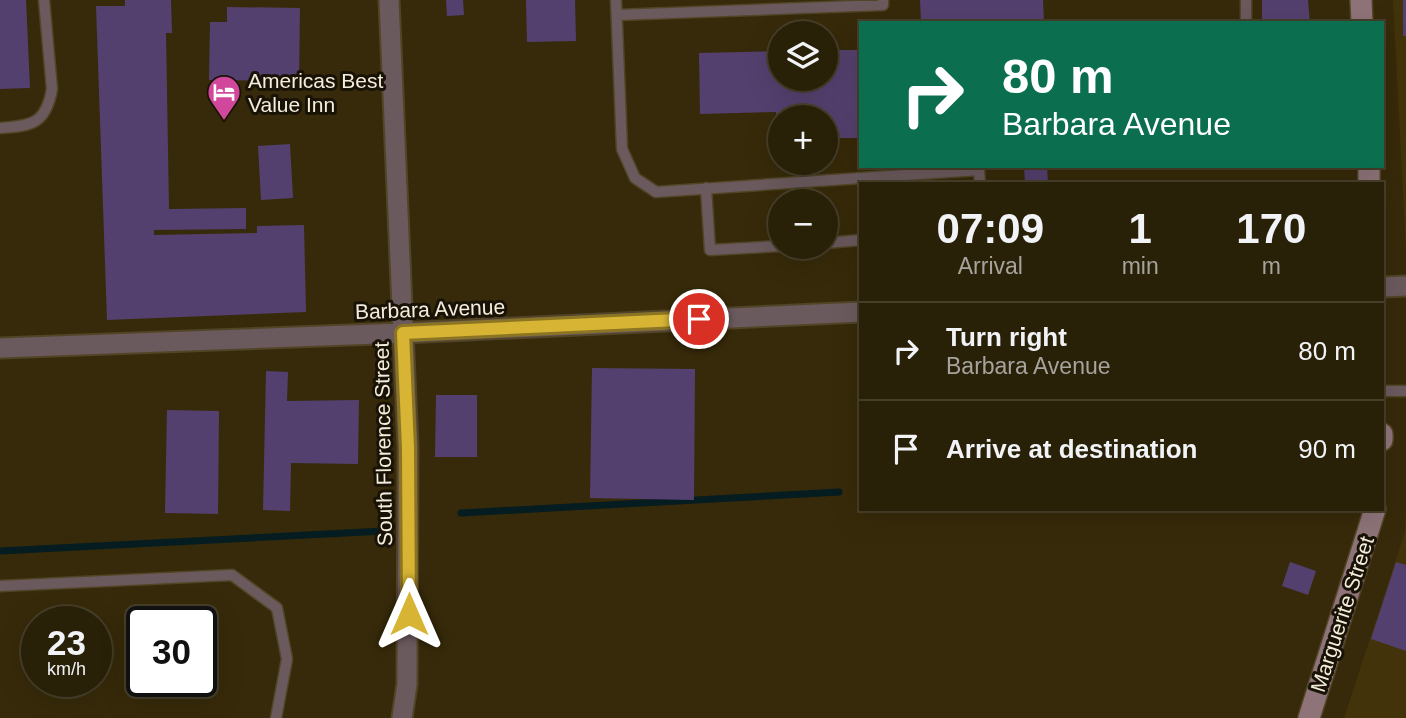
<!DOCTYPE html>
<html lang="en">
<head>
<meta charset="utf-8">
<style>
  body { margin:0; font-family:Arial,sans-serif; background:#312812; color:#f1f3f6; height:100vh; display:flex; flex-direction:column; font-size:26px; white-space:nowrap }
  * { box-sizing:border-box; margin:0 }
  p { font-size:23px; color:#a5a39c }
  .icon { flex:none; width:38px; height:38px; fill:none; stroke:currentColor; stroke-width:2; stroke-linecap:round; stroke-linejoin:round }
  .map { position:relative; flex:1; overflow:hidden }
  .drawer { position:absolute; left:859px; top:182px; width:525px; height:329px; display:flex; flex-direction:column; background:#292008; border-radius:0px; box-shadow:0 7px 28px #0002,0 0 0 2px #453e29 }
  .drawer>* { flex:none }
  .guide { position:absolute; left:859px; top:21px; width:525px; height:147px; border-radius:0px; box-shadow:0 7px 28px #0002,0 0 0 2px #453e29; background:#0b6e4f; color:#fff; overflow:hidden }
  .fabs { position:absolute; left:768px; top:21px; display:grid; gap:14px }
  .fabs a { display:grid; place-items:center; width:70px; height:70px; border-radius:50%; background:#292008; box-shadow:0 7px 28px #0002,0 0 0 2px #453e29; font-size:35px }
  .speed { position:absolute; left:21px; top:606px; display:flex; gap:14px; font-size:35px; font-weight:700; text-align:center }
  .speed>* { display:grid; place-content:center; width:91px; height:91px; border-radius:50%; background:#292008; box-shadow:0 7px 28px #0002,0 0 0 2px #453e29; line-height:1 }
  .speed small { font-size:18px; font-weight:400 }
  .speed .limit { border:4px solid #111; border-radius:10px; background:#fff; color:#111 }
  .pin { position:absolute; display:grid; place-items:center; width:60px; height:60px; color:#fff; margin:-30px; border:4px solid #fff; border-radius:50%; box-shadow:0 2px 7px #0007 }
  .me { position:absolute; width:77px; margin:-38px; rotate:0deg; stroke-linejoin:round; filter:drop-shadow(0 0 5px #0008) }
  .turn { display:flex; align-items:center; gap:24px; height:147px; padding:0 28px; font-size:32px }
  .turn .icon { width:91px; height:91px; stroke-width:2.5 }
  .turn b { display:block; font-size:49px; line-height:60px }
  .eta { display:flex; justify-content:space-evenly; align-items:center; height:119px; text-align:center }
  .eta b { font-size:42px; font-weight:800; line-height:49px }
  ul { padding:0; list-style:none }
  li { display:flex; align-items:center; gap:21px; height:98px; padding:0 28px; border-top:2px solid #453e29 }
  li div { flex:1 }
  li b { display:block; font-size:26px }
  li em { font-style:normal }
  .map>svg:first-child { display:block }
</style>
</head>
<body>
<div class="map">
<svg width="1406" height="718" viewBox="0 0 1406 718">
  <rect width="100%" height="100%" fill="#372a0a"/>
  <path fill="#43330a" d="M1393,0H1406V252Z
    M1406,505V718H1344L1405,532Z"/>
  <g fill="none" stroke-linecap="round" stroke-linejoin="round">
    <path stroke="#051d20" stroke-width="7" d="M461,513L839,492
      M0,551L384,531"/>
  </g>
  <path fill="#54406e" d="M0,0H26L30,88L0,89Z
    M125,0H171L172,33H166L169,209L246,208V229L154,230V235L257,233V226L304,225L306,312L107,320L96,6H125Z
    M446,0H463L464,15L447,16Z
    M526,0H575L576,41L527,42Z
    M920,0H1043L1044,23H921Z
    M1262,0H1308L1310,23H1262Z
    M1403,0H1406V36H1403Z
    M227,7L300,8L299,81L209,80L210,22H227Z
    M826,50H861V138H826V117H780V139H777L776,112L700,114L699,53L780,51V79H826Z
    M290,144L293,198L261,200L258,146Z
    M1024,166H1047L1048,184H1025Z
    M592,368L695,369L694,500L590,498Z
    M266,371L288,372L287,401L359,400L358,464L291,463L290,511L263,510Z
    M436,395H477V457H435Z
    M167,410L219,411L218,514L165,513Z
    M1290,562L1316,571L1308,595L1282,586Z
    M1396,562L1406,565V651L1371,639Z"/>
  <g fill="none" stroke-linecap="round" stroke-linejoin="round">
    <defs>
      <path id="lane" d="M616,0L622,149L635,178L656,192L979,170L980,184
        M1246,0V23
        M617,15L883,5V0
        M0,128C33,126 46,123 52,89L44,0
        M706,188L710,250L780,246
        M826,243L861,240
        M1382,391H1406
        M0,586L232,575L277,608L287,659L276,718"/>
      <path id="street" d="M389,0L408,448L407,684L402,718
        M1382,287L1406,286
        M0,348L403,333L861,312"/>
      <path id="secondary" d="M1361,0L1362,23
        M1369,166V184
        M1382,434V440
        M1309,718L1375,509"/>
    </defs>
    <use href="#lane" stroke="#524527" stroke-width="13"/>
    <use href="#street" stroke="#524527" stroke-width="23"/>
    <use href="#secondary" stroke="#524527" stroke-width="24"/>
    <use href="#lane" stroke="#6b5a5d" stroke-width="10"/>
    <use href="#street" stroke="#6b5a5d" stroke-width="19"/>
    <use href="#secondary" stroke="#8e7479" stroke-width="21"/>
  </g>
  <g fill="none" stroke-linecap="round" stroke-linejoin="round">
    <defs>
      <path id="route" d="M409,614L408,448L403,333L699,319"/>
    </defs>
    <use href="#route" stroke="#8c7522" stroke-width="18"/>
    <use href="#route" stroke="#d7b434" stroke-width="12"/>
  </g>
  <defs>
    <symbol id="hotel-pin" viewBox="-11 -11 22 30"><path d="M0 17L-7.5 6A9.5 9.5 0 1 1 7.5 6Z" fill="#d1479c" stroke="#191307"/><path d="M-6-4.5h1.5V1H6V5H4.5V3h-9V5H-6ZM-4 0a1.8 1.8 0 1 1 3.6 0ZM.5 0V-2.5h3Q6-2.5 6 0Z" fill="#fff"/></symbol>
  </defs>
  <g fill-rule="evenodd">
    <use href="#hotel-pin" x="205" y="73" width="38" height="52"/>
  </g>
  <g text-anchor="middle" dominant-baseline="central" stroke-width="6" stroke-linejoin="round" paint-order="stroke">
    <g font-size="21" fill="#f5eddb" stroke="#191307" text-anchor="start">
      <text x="248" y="80">Americas Best<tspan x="248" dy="24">Value Inn</tspan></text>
    </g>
    <g font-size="21" fill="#f5eddb" stroke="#191307">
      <text transform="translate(430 309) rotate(-2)">Barbara Avenue</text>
      <text transform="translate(383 444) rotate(-91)">South Florence Street</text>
      <text transform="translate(1342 614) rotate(-72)">Marguerite Street</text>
    </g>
  </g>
</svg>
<div class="fabs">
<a><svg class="icon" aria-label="layers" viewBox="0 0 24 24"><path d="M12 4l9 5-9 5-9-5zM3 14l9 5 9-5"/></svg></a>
<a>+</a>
<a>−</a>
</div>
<div class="speed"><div>23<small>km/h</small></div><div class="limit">30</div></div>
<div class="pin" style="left:699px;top:319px;background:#d93025"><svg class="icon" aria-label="arrive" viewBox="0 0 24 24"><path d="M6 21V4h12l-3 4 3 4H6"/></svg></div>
<svg class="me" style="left:409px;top:614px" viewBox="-20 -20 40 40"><path d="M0-17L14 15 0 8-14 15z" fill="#d7b434" stroke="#fff" stroke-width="4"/></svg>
<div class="guide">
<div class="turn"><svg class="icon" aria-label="right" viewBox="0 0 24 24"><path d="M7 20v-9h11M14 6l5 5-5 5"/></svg><div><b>80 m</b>Barbara Avenue</div></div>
</div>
<section class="drawer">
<div class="eta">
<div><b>07:09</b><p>Arrival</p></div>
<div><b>1</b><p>min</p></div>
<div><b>170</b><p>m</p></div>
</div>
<ul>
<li><svg class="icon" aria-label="right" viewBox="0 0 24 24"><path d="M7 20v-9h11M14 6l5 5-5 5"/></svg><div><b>Turn right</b><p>Barbara Avenue</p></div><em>80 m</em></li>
<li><svg class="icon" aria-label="arrive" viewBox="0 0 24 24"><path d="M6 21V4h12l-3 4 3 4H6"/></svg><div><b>Arrive at destination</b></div><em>90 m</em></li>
</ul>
</section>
</div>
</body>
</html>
